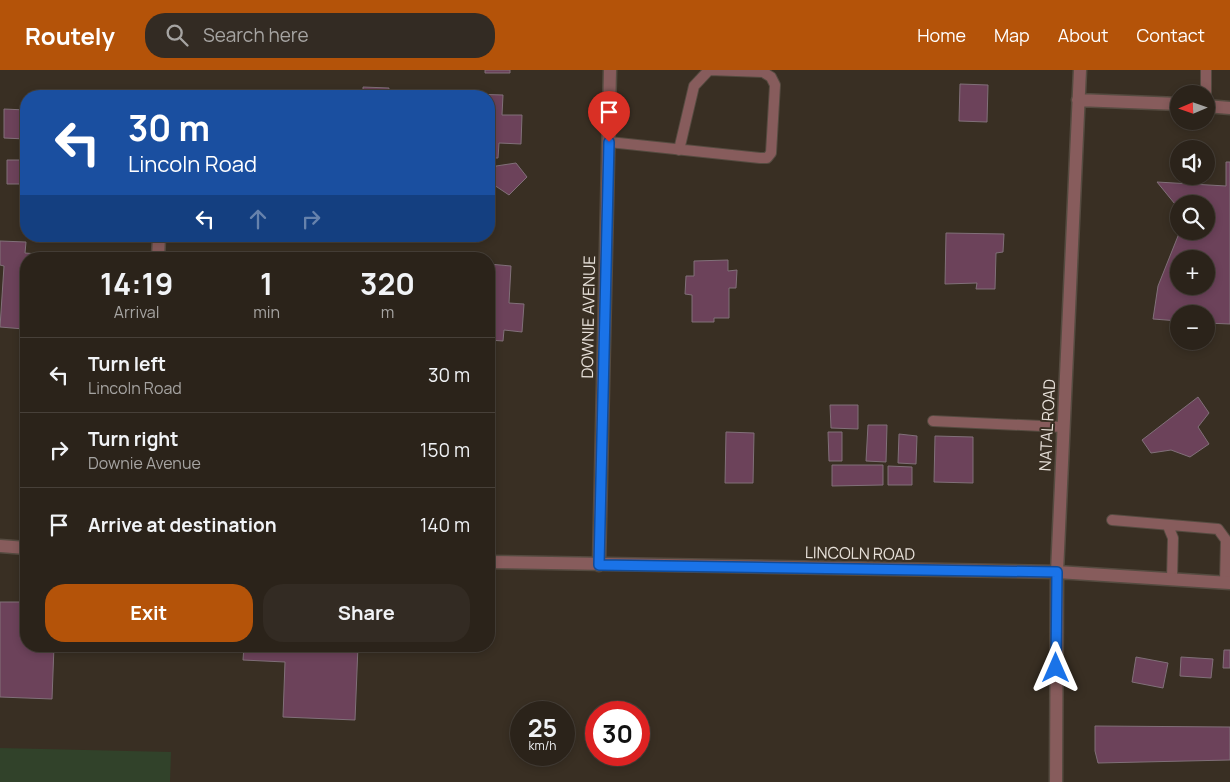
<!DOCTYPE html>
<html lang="en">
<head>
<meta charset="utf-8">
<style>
  body { margin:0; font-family:Manrope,sans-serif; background:#332b23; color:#f1f3f6; height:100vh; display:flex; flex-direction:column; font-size:19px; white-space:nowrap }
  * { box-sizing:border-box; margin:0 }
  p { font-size:16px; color:#a6a4a2 }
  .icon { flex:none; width:28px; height:28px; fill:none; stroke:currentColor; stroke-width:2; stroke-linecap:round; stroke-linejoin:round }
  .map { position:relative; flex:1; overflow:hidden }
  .drawer { position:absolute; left:20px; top:182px; width:475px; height:400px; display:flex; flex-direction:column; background:#2b231a; border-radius:20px; box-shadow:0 2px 8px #0003,0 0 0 1px #474039 }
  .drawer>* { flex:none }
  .hud { position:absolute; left:20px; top:20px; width:475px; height:152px; border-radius:20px; box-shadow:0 2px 8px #0003,0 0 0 1px #474039; background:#1a4fa0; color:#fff; overflow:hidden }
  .needle { width:32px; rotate:268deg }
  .fabs { position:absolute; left:1170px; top:15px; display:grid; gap:10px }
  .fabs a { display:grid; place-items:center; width:45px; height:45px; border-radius:50%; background:#2b231a; box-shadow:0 2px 8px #0003,0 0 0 1px #474039; font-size:25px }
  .speed { position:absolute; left:510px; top:631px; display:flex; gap:10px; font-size:25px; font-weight:700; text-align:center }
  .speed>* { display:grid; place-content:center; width:65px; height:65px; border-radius:50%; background:#2b231a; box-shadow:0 2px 8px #0003,0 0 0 1px #474039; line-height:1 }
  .speed small { font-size:12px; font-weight:400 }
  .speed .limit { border:8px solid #d22; background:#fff; color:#111 }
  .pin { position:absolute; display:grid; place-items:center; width:42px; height:42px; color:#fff; margin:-51px -21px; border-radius:50% 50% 50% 0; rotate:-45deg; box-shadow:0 0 5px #0007 }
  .pin .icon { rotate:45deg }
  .me { position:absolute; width:55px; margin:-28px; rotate:0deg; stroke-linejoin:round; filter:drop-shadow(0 0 4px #0008) }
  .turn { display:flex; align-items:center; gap:18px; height:105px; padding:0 25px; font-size:22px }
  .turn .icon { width:65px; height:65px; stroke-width:2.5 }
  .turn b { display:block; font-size:35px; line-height:42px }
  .lanes { display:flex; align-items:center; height:48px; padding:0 25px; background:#0003; justify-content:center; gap:25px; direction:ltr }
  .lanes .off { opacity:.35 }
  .eta { display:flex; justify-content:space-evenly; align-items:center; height:85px; text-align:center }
  .eta b { font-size:30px; font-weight:700; line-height:35px }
  .button { display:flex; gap:10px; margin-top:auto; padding:10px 25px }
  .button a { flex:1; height:58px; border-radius:20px; background:#b45309; color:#fff; font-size:20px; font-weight:700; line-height:58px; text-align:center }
  .button a+a { background:#332b23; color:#f1f3f6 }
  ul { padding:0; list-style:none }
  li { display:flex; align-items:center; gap:15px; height:75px; padding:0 25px; border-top:1px solid #474039 }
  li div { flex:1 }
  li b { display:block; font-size:19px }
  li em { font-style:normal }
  header { display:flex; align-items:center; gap:30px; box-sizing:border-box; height:70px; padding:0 25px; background:#b45309; color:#fff }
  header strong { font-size:24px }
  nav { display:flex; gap:28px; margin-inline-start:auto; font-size:18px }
  .search { width:350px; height:45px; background:#332b23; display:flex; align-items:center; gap:12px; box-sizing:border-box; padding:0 18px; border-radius:20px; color:#a6a4a2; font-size:19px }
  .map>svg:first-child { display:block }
</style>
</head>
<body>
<header>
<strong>Routely</strong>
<div class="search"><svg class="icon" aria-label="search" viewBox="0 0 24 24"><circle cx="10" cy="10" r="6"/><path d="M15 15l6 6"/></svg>Search here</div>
<nav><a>Home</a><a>Map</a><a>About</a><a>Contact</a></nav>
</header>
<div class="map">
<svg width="1230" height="712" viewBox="0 0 1230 712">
  <rect width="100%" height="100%" fill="#392f23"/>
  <path fill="#31422a" d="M0,678L171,682L170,712H0Z"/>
  <path fill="#6c425a" stroke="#817079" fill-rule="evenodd" d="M485,0H510V3H485Z
    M960,14L988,15L987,52L959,51Z
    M363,17L389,18L388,26H363Z
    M471,24L503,25L502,45H522L521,74L499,73L498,88H489V26H471Z
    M4,39L26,40V69L4,68Z
    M7,90H26V114H7Z
    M1226,92H1230V254L1206,253V244H1179V251L1153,249L1158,216L1180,161H1206V134H1179V139L1157,112L1226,116ZM1179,189H1206V216H1179Z
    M516,93L527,107L509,125L491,113L496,96Z
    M946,163L1004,164L1003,182L996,183L995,219H976L977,213L945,214Z
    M0,171L26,172L25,183L38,184V189H26L24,259L0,257L4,196L0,195Z
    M728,190V201L737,200L736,218H729V248H714V252H692V225L685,224L686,206H694V191Z
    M489,194L511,196L509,233L524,234L522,262L504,260L503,271L489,270Z
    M1198,327L1209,343L1198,357L1209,374L1190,387L1171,380L1151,383L1142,370Z
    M830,335H858V359L831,358Z
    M868,355H887L886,392L866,391Z
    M726,362L754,363L753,413H725Z
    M828,362H842V391H829Z
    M899,364L917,366L916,394L898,393Z
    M935,366L973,367V413L934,412Z
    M832,395H883V415L832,416Z
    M888,396L912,397V415H888Z
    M0,532H26V576H54L52,629L0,627Z
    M244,576H358L355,650L283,647L285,592L243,590Z
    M1224,580H1230V598H1223Z
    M1136,587L1168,593L1163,618L1132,612Z
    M1181,587L1213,589L1211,608L1180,606Z
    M1095,656L1230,657V690L1098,693L1095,681Z"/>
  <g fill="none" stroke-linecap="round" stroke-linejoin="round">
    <defs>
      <path id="service" d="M1206,24V0
        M609,72L760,88H767L771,83L775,15L771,7L763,2L709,0L694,16L679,80
        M933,351L1063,357
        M1112,450L1218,459L1226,470L1225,512
        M1168,456L1173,468L1172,509"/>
      <path id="minor" d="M1078,30L1179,34
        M1206,36L1230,38
        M158,189L159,166
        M0,476L26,478
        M489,492L1057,502L1230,513
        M599,495L610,0
        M1056,712L1057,502L1080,0"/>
    </defs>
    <use href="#service" stroke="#554b40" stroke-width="12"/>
    <use href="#minor" stroke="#554b40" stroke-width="15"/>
    <use href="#service" stroke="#875c5c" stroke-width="10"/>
    <use href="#minor" stroke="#875c5c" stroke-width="12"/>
  </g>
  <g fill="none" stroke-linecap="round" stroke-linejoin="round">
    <defs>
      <path id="route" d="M609,72L599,495L1057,502L1056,598"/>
    </defs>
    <use href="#route" stroke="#114b97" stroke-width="12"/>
    <use href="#route" stroke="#1a73e8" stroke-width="9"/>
  </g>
  <g text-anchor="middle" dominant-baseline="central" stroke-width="4" stroke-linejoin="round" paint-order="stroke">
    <g font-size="16" fill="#e7e0d9" stroke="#392f23">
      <text transform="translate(588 247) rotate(-89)">DOWNIE AVENUE</text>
      <text transform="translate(1047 355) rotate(-87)">NATAL ROAD</text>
      <text transform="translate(860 483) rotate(1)">LINCOLN ROAD</text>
    </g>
  </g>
</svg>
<div class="fabs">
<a><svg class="needle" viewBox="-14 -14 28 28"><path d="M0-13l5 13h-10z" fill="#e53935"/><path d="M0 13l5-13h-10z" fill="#a6a4a2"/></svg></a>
<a><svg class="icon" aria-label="sound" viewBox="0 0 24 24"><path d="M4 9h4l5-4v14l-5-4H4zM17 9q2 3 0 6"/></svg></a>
<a><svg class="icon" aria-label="search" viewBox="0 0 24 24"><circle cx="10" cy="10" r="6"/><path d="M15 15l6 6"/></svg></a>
<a>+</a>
<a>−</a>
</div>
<div class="speed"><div>25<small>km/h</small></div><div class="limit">30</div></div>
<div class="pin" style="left:609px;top:72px;background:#d93025"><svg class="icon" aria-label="arrive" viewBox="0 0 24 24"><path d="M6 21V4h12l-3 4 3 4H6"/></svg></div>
<svg class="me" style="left:1056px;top:598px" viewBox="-20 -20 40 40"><path d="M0-17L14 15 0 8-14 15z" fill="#1a73e8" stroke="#fff" stroke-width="4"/></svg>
<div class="hud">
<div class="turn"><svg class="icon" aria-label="left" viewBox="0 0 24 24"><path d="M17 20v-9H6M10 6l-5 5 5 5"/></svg><div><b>30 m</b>Lincoln Road</div></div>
<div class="lanes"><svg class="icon" aria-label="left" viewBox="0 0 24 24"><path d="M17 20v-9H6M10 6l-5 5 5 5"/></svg><svg class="icon off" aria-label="ahead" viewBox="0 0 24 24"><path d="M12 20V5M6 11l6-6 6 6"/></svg><svg class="icon off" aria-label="right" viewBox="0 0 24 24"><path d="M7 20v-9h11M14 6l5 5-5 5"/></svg></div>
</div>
<section class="drawer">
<div class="eta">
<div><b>14:19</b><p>Arrival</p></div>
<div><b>1</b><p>min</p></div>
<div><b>320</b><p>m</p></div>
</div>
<ul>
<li><svg class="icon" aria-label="left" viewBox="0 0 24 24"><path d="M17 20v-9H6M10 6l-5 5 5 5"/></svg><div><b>Turn left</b><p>Lincoln Road</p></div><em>30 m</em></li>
<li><svg class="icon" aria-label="right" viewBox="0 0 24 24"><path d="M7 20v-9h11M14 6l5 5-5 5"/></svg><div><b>Turn right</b><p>Downie Avenue</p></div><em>150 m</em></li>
<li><svg class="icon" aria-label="arrive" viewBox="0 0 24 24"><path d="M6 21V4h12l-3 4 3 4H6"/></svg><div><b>Arrive at destination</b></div><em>140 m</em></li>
</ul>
<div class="button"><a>Exit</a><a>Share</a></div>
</section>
</div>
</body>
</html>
